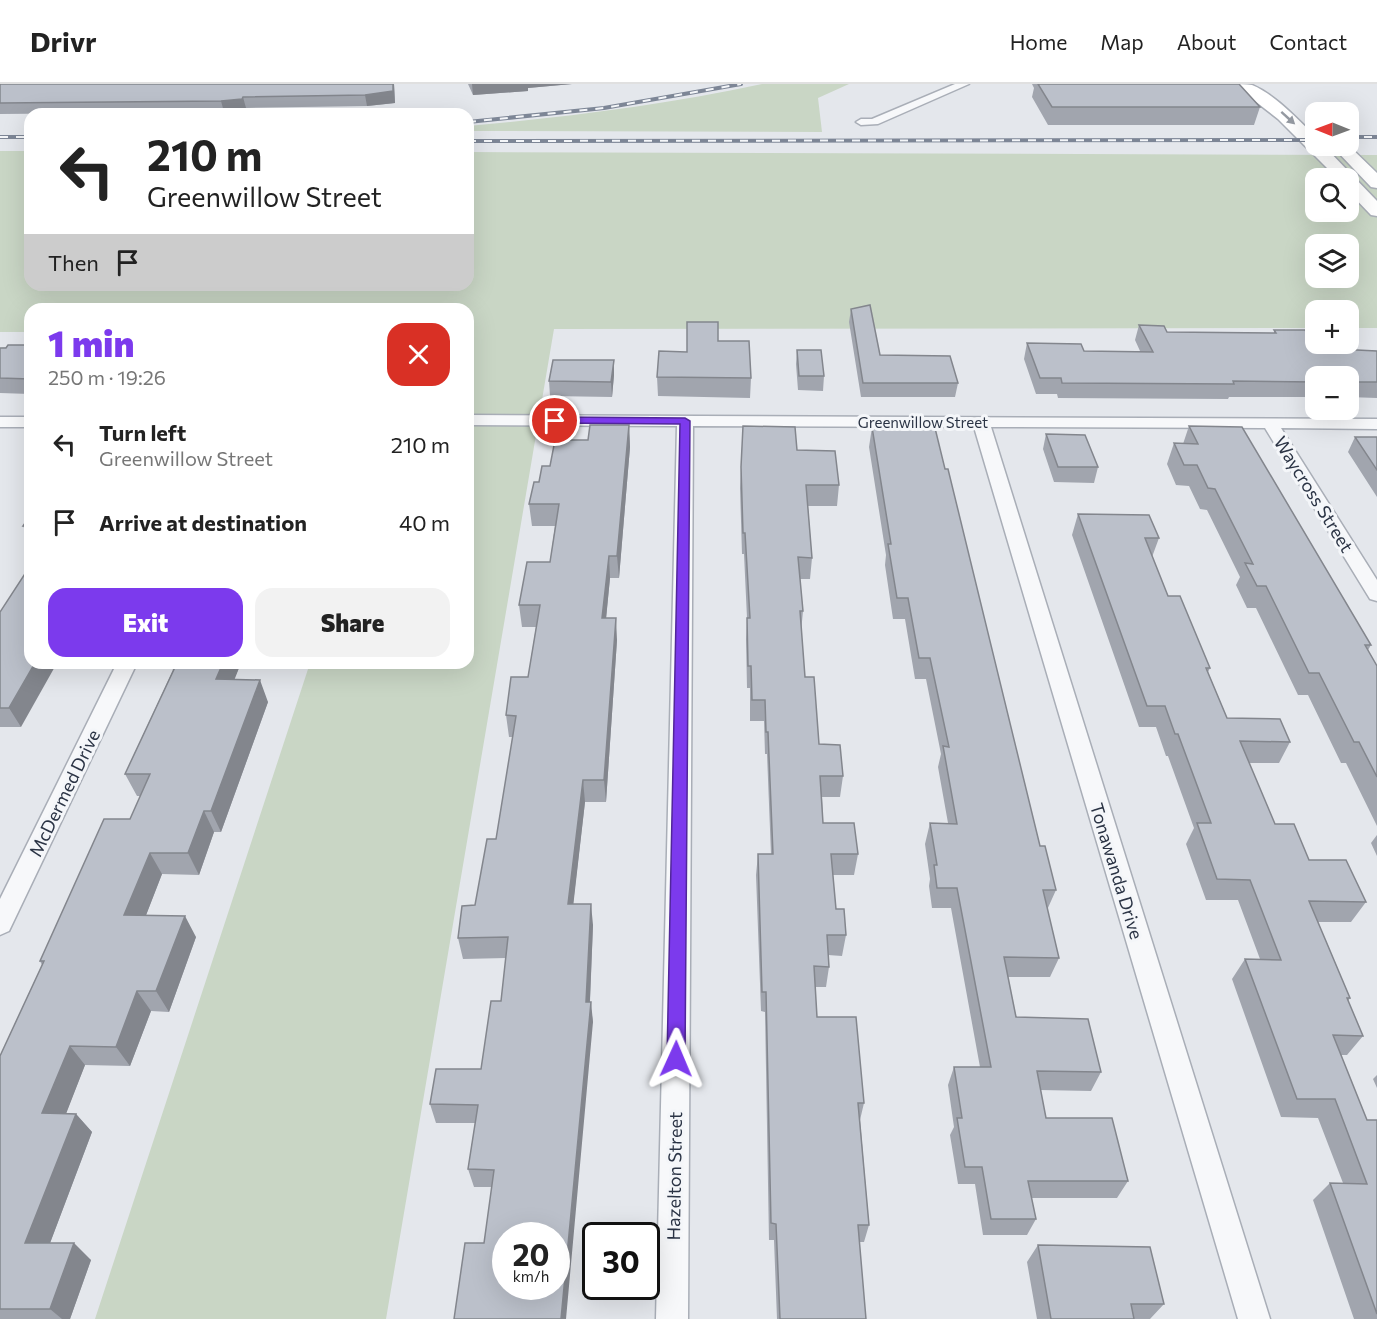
<!DOCTYPE html>
<html lang="en">
<head>
<meta charset="utf-8">
<style>
  body { margin:0; font-family:Commissioner,sans-serif; background:#f2f2f2; color:#222; height:100vh; display:flex; flex-direction:column; font-size:22px; white-space:nowrap }
  * { box-sizing:border-box; margin:0 }
  p { font-size:20px; color:#767676 }
  .icon { flex:none; width:33px; height:33px; fill:none; stroke:currentColor; stroke-width:2; stroke-linecap:round; stroke-linejoin:round }
  .map { position:relative; flex:1; overflow:hidden }
  .side { position:absolute; left:24px; top:219px; width:450px; height:366px; display:flex; flex-direction:column; background:#fff; border-radius:18px; box-shadow:0 6px 24px #0002 }
  .side>* { flex:none }
  .guide { position:absolute; left:24px; top:24px; width:450px; height:183px; border-radius:18px; box-shadow:0 6px 24px #0002; background:#fff; color:#222; overflow:hidden }
  .needle { width:39px; rotate:271deg }
  .fabs { position:absolute; left:1305px; top:18px; display:grid; gap:12px }
  .fabs a { display:grid; place-items:center; width:54px; height:54px; border-radius:12px; background:#fff; box-shadow:0 6px 24px #0002; font-size:30px }
  .speed { position:absolute; left:492px; top:1138px; display:flex; gap:12px; font-size:30px; font-weight:700; text-align:center }
  .speed>* { display:grid; place-content:center; width:78px; height:78px; border-radius:50%; background:#fff; box-shadow:0 6px 24px #0002; line-height:1 }
  .speed small { font-size:15px; font-weight:400 }
  .speed .limit { border:3px solid #111; border-radius:9px; background:#fff; color:#111 }
  .pin { position:absolute; display:grid; place-items:center; width:51px; height:51px; color:#fff; margin:-26px; border:3px solid #fff; border-radius:50%; box-shadow:0 2px 6px #0007 }
  .me { position:absolute; width:66px; margin:-33px; rotate:1deg; stroke-linejoin:round; filter:drop-shadow(0 0 4px #0008) }
  .turn { display:flex; align-items:center; gap:21px; height:126px; padding:0 24px; font-size:27px }
  .turn .icon { width:78px; height:78px; stroke-width:2.5 }
  .turn b { display:block; font-size:42px; line-height:51px }
  .then { display:flex; align-items:center; height:57px; padding:0 24px; background:#0003; gap:12px; font-size:22px }
  .round { display:grid; place-items:center; flex:none; width:63px; height:63px; border-radius:18px; background:#f2f2f2 }
  .head { display:flex; align-items:center; justify-content:space-between; height:102px; padding:0 24px }
  h1 { font-size:36px; font-weight:800; line-height:45px; color:#7c3aed }
  .cta { display:flex; gap:12px; margin-top:auto; padding:12px 24px }
  .cta a { flex:1; height:69px; border-radius:18px; background:#7c3aed; color:#fff; font-size:24px; font-weight:800; line-height:69px; text-align:center }
  .cta a+a { background:#f2f2f2; color:#222 }
  ul { padding:0; list-style:none }
  li { display:flex; align-items:center; gap:18px; height:78px; padding:0 24px }
  li div { flex:1 }
  li b { display:block; font-size:22px }
  li em { font-style:normal }
  header { display:flex; align-items:center; gap:36px; box-sizing:border-box; height:84px; padding:0 30px; background:#fff; border-bottom:2px solid #e0e0e0 }
  header strong { font-size:28px }
  nav { display:flex; gap:33px; margin-inline-start:auto; font-size:21px }
  .map>svg:first-child { display:block }
</style>
</head>
<body>
<header>
<strong>Drivr</strong>
<nav><a>Home</a><a>Map</a><a>About</a><a>Contact</a></nav>
</header>
<div class="map">
<svg width="1377" height="1235" viewBox="0 0 1377 1235">
  <rect width="100%" height="100%" fill="#e4e7ec"/>
  <path fill="#c9d6c5" fill-rule="evenodd" d="M762,0H849L818,14L822,48L468,47V42C567,33 664,21 762,0Z
    M0,67H30V201H468V68L1377,71V244H1349L1348,226H1316L1315,244L554,245L386,1235H95L310,579H468V225H30V248H0ZM1316,94H1348V128H1316ZM1316,160H1348V194H1316Z"/>
  <g fill="none" stroke-linecap="round" stroke-linejoin="round">
    <defs>
      <path id="minor" d="M955,0H969L878,40L861,41L856,38L861,35H872Z
        M468,331L1377,335V345L1281,344L1377,496V517L1370,515L1265,344L991,343L1270,1235H1238L974,343L693,342L688,1235H656L677,342L468,341Z
        M0,333H30V343H0Z
        M117,579H137L9,847L0,851V815Z"/>
      <path id="secondary" d="M1233,0C1239,0 1246,0 1252,1C1276,11 1297,35 1316,53V62H1324L1377,117V132L1371,131L1348,107V94H1337L1278,35Z
        M1348,61L1377,89V104L1371,103L1332,62Z"/>
    </defs>
    <use href="#minor" stroke="#a9aeb7" stroke-width="3"/>
    <use href="#secondary" stroke="#a9aeb7" stroke-width="3"/>
    <use href="#minor" fill="#f7f8fa" fill-rule="evenodd"/>
    <use href="#secondary" fill="#fff" fill-rule="evenodd"/>
    <defs>
      <path id="rail" d="M468,38L604,24L741,0
        M0,53H30
        M1348,53H1377
        M468,57L1316,56"/>
    </defs>
    <use href="#rail" stroke="#7d8696" stroke-width="4"/>
    <use href="#rail" stroke="#f4f6f9" stroke-width="2" stroke-dasharray="8" stroke-linecap="butt"/>
  </g>
  <path fill="#a1a5ae" d="M0,0H394L395,19L367,22L246,24L245,27L224,28L0,30Z
    M468,0H572L528,4V7L473,11Z
    M1032,0H1239L1260,23L1254,41H1048L1032,13L1034,4Z
    M851,225L880,271L958,299L955,313H861L849,238Z
    M1139,241L1167,248L1274,249V246L1317,264L1377,267V314L1348,313V292H1316V313H1229L1228,315L1058,314L1057,310H1036L1024,275L1027,259L1084,267H1140L1135,256Z
    M718,257L751,294L750,314L658,312L657,293L687,268Z
    M30,261V310L0,309V264Z
    M797,266L824,292L823,307L798,306L796,280Z
    M614,291L612,313L550,312L549,297Z
    M629,341L630,363L619,494H610L606,534L617,556L606,718H585L573,820L593,841L590,918L593,938L484,1159L492,1103H474L468,1085L475,1039H436L430,1020L481,985L501,917L506,874L463,875L458,854L475,821L496,755L513,653H509L506,631L528,593L536,543H522L519,521L550,478L555,442H532L529,420L539,398L550,382L588,356Z
    M743,342L797,366L839,401L837,422H808L812,474L810,495H800L803,527L801,548L805,593L819,660L843,692L840,713H822L823,739L858,770L854,791H833L836,825L846,851L842,872L828,871L829,883L826,903H815L817,933L864,1019L860,1036L869,1141L864,1158H859L866,1235H777L774,1156H769L765,928L761,927L756,791L758,770H771L767,670H765L764,637H750V604H747L746,555L747,534L744,470H742L740,404Z
    M1189,342L1371,561L1368,566L1377,582V742L1346,679H1341L1308,611H1298L1256,524H1247L1236,501L1240,493L1207,426L1200,425L1189,402L1176,401L1167,380L1174,359L1183,360Z
    M872,343L945,385L1040,762L1056,806L1047,826L1059,874L1050,893H1008L1016,933L1101,988L1091,1007L1040,1006L1046,1034L1128,1097L1117,1114H1031L1036,1135L1027,1151H983L975,1100H958L950,1051L954,1043L948,1001L954,983H980L951,824H932L929,802L930,795L925,760L930,739H948L938,683L941,670L926,595H915L905,535H893L885,481L886,471L869,363Z
    M1046,350L1098,383L1094,399L1054,398L1043,365Z
    M1355,353H1377V413L1348,368Z
    M1078,430L1159,454L1152,473L1168,512L1210,584L1208,588L1227,634L1290,658L1279,679H1249L1275,740L1309,776L1366,818L1351,838H1318L1350,914L1348,917L1363,952L1347,971H1340L1367,1036H1377V1235H1354L1313,1116L1330,1099H1343L1318,1034L1281,1033L1232,895L1245,875H1260L1238,816H1206L1186,760L1194,744L1168,672H1166L1156,643H1139L1072,451Z
    M30,432V455L23,442Z
    M0,528L21,643H0Z
    M172,579H241L234,595L268,618L221,748H214L199,791L162,790L146,831L196,853L169,928L151,927L130,982L85,981L66,1029L76,1030L92,1048L50,1159L91,1176L70,1235H0V972L42,881L40,877L130,735L141,712H137L125,690L173,586L171,581Z
    M1377,751V772L1371,759Z
    M1377,991V1004L1373,995Z
    M1038,1161L1164,1220L1150,1235H1037L1027,1178Z"/>
  <path fill="#83868d" d="M393,0H394L395,19L367,22L365,11Z
    M472,0H572L528,4V7L473,11Z
    M243,13L246,24L245,27L224,28L221,17Z
    M614,276V291L612,313L611,298Z
    M629,341L630,363L619,494L617,472Z
    M609,472L610,494L604,556L602,534Z
    M616,534L617,556L606,718L604,696Z
    M35,579H57L21,643L9,624Z
    M223,579H241L226,617L216,595Z
    M260,596L268,618L221,748L211,727Z
    M583,696L585,718L571,841L568,820Z
    M204,727L214,748L199,791L188,769Z
    M150,769L162,790L138,852L124,831Z
    M591,820L593,841L589,938L586,918Z
    M185,832L196,853L169,928L156,907Z
    M137,907L151,927L130,982L116,963Z
    M591,918L593,938L566,1235H561Z
    M70,962L85,981L59,1048L42,1029Z
    M76,1030L92,1048L44,1175L25,1159Z
    M74,1159L91,1176L70,1235H62L50,1225Z"/>
  <path fill="#bbc0ca" stroke="#83868d" stroke-width="1.5" fill-rule="evenodd" d="M0,0H393V7L365,11L243,13L242,15L221,17L0,19Z
    M1038,0H1239L1260,23H1052Z
    M870,221L880,271L950,272L958,299H863L851,225Z
    M687,238H718V257H749L751,294L657,293L659,267L687,268Z
    M1139,241L1164,242L1167,248L1276,249L1274,246H1305L1317,264L1377,267V298H1348V292H1316V298L1233,297L1234,300L1062,299L1061,294H1040L1027,259L1081,260L1084,267L1153,268Z
    M8,261H30V295L0,294V264H6Z
    M797,266H821L824,292H799Z
    M553,276H614L611,298L549,297Z
    M590,341H629L617,472H609L602,534H616L604,696H583L568,820H591L586,918H591L561,1235H454L465,1159H484L494,1086L468,1085L478,1021L430,1020L436,985H481L491,917H501L508,853L458,854L462,822L475,821L487,755H496L516,632L506,631L511,593H528L540,521H519L527,478H550L559,420H529L534,398H539L542,382H550L555,356H588ZM506,1152H556V1203H506Z
    M743,342L795,343L797,366L835,367L839,401H806L812,474L798,473L803,527H800L805,593H814L819,660L840,661L843,692H820L823,739H854L858,770H831L836,825H844L846,851H827L829,883L814,882L817,933H856L864,1019H858L869,1141H858L866,1235H780L776,1140L771,1139L766,908H762L758,770H773L768,648H766L765,616H752L751,582H748L747,534H750L745,449H743L741,383Z
    M1189,342L1242,343L1371,561H1365L1377,582V693L1359,658H1354L1319,589H1309L1266,502H1257L1245,479L1253,480L1215,405L1208,404L1197,381H1184L1174,359L1198,360Z
    M872,343L935,344L945,385H948L1040,762H1045L1056,806H1043L1059,874L1004,873L1016,933L1088,935L1101,988L1037,987L1046,1034H1112L1128,1097H1028L1036,1135H991L982,1083H965L957,1034H962L954,983H991L957,804H937L934,781H937L930,739L957,740L943,662L949,663L930,574H919L908,514H897L888,460H891Z
    M1046,350L1085,351L1098,383H1058Z
    M1355,353H1377V386Z
    M1078,430L1149,431L1159,454H1145L1168,512H1180L1210,584H1206L1227,634L1280,635L1290,658L1240,657L1275,740H1294L1309,776H1346L1366,818L1309,817L1350,914H1347L1363,952L1333,951L1367,1036H1377V1230L1330,1099L1367,1100L1335,1015H1297L1245,875L1281,876L1250,796L1217,795L1197,739H1211L1178,650H1175L1165,622H1147Z
    M30,432V442H23Z
    M30,482V579H35L9,624H0V528Z
    M172,579H223L216,595L260,596L211,727H204L188,769H150L124,831L185,832L156,907H137L116,963L70,962L42,1029L76,1030L25,1159H74L50,1225H0V972L44,877H40L104,735H130L150,690H125L176,581H171Z
    M1038,1161L1150,1163L1164,1220H1131L1134,1235H1051Z"/>
  <defs><path id="oneway-solid" d="M-6-.8H1V-3.2L6.5 0L1 3.2V.8H-6Z" transform="scale(1.5)"/></defs>
  <use fill="#959aa2" href="#oneway-solid" transform="translate(1288 34) rotate(42)"/>
  <path fill="#7c3aed" stroke="#51269a" stroke-width="1.5" d="M555,333L685,334L690,337L685,975L682,981L676,983L670,981L667,975L680,340L551,339L549,337Z"/>
  <g text-anchor="middle" dominant-baseline="central" stroke-width="6" stroke-linejoin="round" paint-order="stroke">
    <g font-size="15" fill="#2b3445" stroke="#f4f6f9">
      <text x="923" y="338">Greenwillow Street</text>
    </g>
    <g font-size="18" fill="#2b3445" stroke="#f4f6f9">
      <text transform="translate(1314 410) rotate(58)">Waycross Street</text>
      <text transform="translate(64 709) rotate(-64)">McDermed Drive</text>
      <text transform="translate(1117 787) rotate(73)">Tonawanda Drive</text>
      <text transform="translate(674 1092) rotate(-89)">Hazelton Street</text>
    </g>
  </g>
</svg>
<div class="fabs">
<a><svg class="needle" viewBox="-14 -14 28 28"><path d="M0-13l5 13h-10z" fill="#e53935"/><path d="M0 13l5-13h-10z" fill="#767676"/></svg></a>
<a><svg class="icon" aria-label="search" viewBox="0 0 24 24"><circle cx="10" cy="10" r="6"/><path d="M15 15l6 6"/></svg></a>
<a><svg class="icon" aria-label="layers" viewBox="0 0 24 24"><path d="M12 4l9 5-9 5-9-5zM3 14l9 5 9-5"/></svg></a>
<a>+</a>
<a>−</a>
</div>
<div class="speed"><div>20<small>km/h</small></div><div class="limit">30</div></div>
<div class="pin" style="left:555px;top:337px;background:#d93025"><svg class="icon" aria-label="arrive" viewBox="0 0 24 24"><path d="M6 21V4h12l-3 4 3 4H6"/></svg></div>
<svg class="me" style="left:676px;top:975px" viewBox="-20 -20 40 40"><path d="M0-17L14 15 0 8-14 15z" fill="#7c3aed" stroke="#fff" stroke-width="4"/></svg>
<div class="guide">
<div class="turn"><svg class="icon" aria-label="left" viewBox="0 0 24 24"><path d="M17 20v-9H6M10 6l-5 5 5 5"/></svg><div><b>210 m</b>Greenwillow Street</div></div>
<div class="then">Then<svg class="icon" aria-label="arrive" viewBox="0 0 24 24"><path d="M6 21V4h12l-3 4 3 4H6"/></svg></div>
</div>
<section class="side">
<div class="head"><div><h1>1 min</h1><p>250 m · 19:26</p></div><a class="round" style="background:#d93025;color:#fff"><svg class="icon" aria-label="close" viewBox="0 0 24 24"><path d="M6 6l12 12M18 6L6 18"/></svg></a></div>
<ul>
<li><svg class="icon" aria-label="left" viewBox="0 0 24 24"><path d="M17 20v-9H6M10 6l-5 5 5 5"/></svg><div><b>Turn left</b><p>Greenwillow Street</p></div><em>210 m</em></li>
<li><svg class="icon" aria-label="arrive" viewBox="0 0 24 24"><path d="M6 21V4h12l-3 4 3 4H6"/></svg><div><b>Arrive at destination</b></div><em>40 m</em></li>
</ul>
<div class="cta"><a>Exit</a><a>Share</a></div>
</section>
</div>
</body>
</html>
